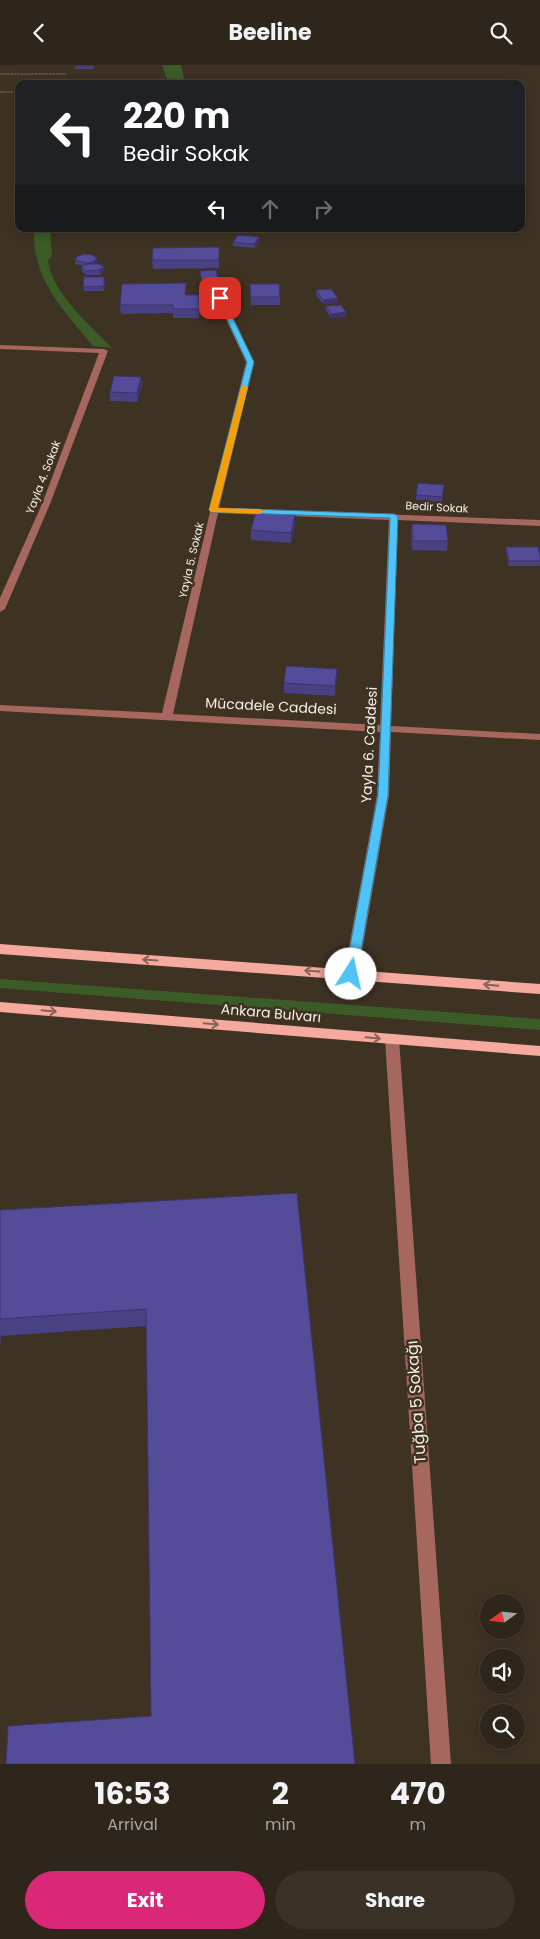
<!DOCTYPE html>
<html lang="en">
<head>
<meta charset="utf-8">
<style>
  body { margin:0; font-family:Poppins,sans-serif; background:#3a3227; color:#f1f3f6; height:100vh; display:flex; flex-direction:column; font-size:19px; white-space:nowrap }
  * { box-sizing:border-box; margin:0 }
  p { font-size:16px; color:#a7a5a2 }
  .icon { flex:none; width:28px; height:28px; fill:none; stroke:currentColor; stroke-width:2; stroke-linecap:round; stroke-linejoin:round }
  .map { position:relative; height:1699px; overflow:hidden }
  .sheet { display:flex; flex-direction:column; background:#2e261a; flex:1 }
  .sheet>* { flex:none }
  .banner { position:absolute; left:15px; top:15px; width:510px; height:152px; border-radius:10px; box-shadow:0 2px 12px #0003,0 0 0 1px #494339; background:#202124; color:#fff; overflow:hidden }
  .needle { width:32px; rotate:255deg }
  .fabs { position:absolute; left:480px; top:1529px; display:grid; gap:10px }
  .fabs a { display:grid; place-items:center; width:45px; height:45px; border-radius:50%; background:#2e261a; box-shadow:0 2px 12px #0003,0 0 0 1px #494339; font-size:25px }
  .pin { position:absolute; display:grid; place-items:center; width:42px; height:42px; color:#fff; margin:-21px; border-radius:10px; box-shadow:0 2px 8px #0006 }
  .me { position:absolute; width:55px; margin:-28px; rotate:10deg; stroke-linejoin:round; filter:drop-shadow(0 0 4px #0008) }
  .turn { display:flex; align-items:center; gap:18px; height:105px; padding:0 25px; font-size:22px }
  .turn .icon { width:65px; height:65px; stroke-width:2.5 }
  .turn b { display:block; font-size:35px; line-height:42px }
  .lanes { display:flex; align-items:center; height:48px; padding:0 25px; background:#0003; justify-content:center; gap:25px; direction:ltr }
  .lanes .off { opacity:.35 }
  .eta { display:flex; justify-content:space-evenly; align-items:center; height:85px; text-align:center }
  .eta b { font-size:30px; font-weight:700; line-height:35px }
  .primary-button { display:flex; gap:10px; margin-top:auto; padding:10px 25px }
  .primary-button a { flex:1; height:58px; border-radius:30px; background:#db2777; color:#fff; font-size:20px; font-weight:700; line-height:58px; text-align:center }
  .primary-button a+a { background:#3a3227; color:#f1f3f6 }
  header { display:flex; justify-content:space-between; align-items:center; height:65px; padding:0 25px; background:#2e261a; font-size:22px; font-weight:700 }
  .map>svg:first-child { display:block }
</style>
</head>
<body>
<header><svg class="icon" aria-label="back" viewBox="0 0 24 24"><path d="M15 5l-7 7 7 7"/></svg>Beeline<svg class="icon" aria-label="search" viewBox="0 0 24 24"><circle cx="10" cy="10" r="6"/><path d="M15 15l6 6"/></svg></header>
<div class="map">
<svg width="540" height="1699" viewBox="0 0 540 1699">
  <rect width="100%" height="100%" fill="#3e3223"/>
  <path fill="#3b5c26" d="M162,0H181L185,19H169Z
    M34,164H50L52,191L48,195C51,227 91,261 112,283L93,281C63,244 32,215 34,164Z
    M0,914L540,954V965L0,923Z"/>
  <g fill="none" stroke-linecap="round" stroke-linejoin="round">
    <path stroke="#7b7063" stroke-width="1" stroke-dasharray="2.5 1" stroke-linecap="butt" d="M0,9H67
      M0,27H19"/>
    <path fill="#a6675f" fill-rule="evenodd" d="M218,232L224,233L254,297L219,443L540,455V461L398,455L391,661L540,669V675L391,667L389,730L358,909L356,912H346L344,909L377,730L380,667L0,646V640L162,648L246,297L216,233ZM218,448L389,455L380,660L173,649Z
      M0,280L104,284L108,286L50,439L5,544L0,547V533L42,439L99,288L0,284Z
      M392,969L397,970L399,974L451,1699H431L385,974L387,970Z"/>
    <path fill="#f6a99f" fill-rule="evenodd" d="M0,879L540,919V929L0,889Z
      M0,937L540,981V991L0,947Z"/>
  </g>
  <path fill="#484184" d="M94,0L93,4H75V1Z
    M233,177H259L255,183L233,181Z
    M219,182V203L153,204L152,195Z
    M75,195L97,198L96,199L104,202V206L100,210H87L82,207L81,202L83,201L75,199Z
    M200,206L219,216V220L203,221L200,210Z
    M105,216L104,226H84L83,222Z
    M250,219L280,232V240H251Z
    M316,225L338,238L323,239L316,230Z
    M186,230H199V253H173V248L121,249L120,240Z
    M326,241L346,252L331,253L326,246Z
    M141,312L142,321L137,337L110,336V327Z
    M444,420L442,437L416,435V430Z
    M295,450V460L291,478L251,475V465Z
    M412,459L448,476L447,486L412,485L411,469Z
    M506,482L540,496V501H509L506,487Z
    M337,604L335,631L284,628V618Z
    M297,1128L151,1651L147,1261L1,1271L0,1284V1145Z"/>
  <path fill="#3b356b" d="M259,172V177L255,183L254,179Z
    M97,193V198L93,201L86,202V198Z
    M104,202V206L100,210L99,205Z
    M338,233V238L323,239V235Z
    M346,247V252L331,253V249Z
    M141,312L142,321L137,337V328Z
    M295,450V460L291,478V468Z
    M337,604V614L335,631V621Z"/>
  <path fill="#544c99" stroke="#3b356b" d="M75,0H93L92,1H75Z
    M238,170L259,172L254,179L233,177Z
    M219,182V195H152L153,183Z
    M85,189L92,190L97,193L93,197L86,198L75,195L78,191Z
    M88,199H99L104,202L99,205L86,206L81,202Z
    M216,205L219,216H202L200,206Z
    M84,212H104V221L83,222Z
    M186,218L185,230H199V244H173V240H120L122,219Z
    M250,219H279L280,232H251Z
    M331,224L338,233L323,235L316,225Z
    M341,240L346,247L331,249L326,241Z
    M114,311L141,312L137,328L110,327Z
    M418,418L444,420L442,432L416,430Z
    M256,447L295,450L291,468L251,465Z
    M412,459L446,460L448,476H413Z
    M506,482H538L540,490V496H509Z
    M286,601L337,604L335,621L284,618Z
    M297,1128L355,1699H6L8,1661L151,1651L146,1244L0,1254V1145Z"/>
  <defs><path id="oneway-shaft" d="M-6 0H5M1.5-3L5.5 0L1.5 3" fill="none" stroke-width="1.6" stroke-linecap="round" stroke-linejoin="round" transform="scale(1.25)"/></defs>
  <g stroke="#886255">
    <use href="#oneway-shaft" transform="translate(150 895) rotate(-176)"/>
    <use href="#oneway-shaft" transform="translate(312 906) rotate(-176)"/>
    <use href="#oneway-shaft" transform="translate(491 920) rotate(-175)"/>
    <use href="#oneway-shaft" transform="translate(49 946) rotate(5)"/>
    <use href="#oneway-shaft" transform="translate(211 959) rotate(5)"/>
    <use href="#oneway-shaft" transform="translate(373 973) rotate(5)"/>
  </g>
  <path fill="#4fc3f7" stroke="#337fa1" d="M220,231L223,233L254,297L218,443L394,449L398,451L388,730L357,909L351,913L345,909L378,730L390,453L211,447L209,445L247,297L217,233Z"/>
  <path fill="#f59e0b" d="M244,320L248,322L218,443L260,444L264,446L260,449L211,447L209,445L241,322Z"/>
  <g text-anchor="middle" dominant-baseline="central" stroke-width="5" stroke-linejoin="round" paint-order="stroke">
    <g font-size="11" fill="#f7efe6" stroke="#3e3223">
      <text transform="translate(43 412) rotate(-69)">Yayla 4. Sokak</text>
      <text transform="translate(437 442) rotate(3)">Bedir Sokak</text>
      <text transform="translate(191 495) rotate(-77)">Yayla 5. Sokak</text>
    </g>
    <g font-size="14" fill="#f7efe6" stroke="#3e3223">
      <text transform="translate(271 641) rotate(3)">Mücadele Caddesi</text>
      <text transform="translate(369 680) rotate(-87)">Yayla 6. Caddesi</text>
      <text transform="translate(271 948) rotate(5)">Ankara Bulvarı</text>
    </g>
    <g font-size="16" fill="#f7efe6" stroke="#3e3223">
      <text transform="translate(416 1337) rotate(-94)">Tuğba 5 Sokağı</text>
    </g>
  </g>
</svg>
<div class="fabs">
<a><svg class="needle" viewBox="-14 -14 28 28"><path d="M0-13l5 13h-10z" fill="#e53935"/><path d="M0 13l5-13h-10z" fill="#a7a5a2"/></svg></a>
<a><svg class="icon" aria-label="sound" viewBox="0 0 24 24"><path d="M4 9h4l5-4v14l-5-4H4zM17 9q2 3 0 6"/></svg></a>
<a><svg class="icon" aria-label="search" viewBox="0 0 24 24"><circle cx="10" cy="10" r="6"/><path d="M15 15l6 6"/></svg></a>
</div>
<div class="pin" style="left:220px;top:233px;background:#d93025"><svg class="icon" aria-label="arrive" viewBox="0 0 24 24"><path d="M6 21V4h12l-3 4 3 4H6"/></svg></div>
<svg class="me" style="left:351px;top:909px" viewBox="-20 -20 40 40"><circle r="19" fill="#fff"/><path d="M0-13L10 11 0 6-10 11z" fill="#4fc3f7"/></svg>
<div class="banner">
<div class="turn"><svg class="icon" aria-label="left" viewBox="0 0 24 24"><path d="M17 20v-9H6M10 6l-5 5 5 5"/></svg><div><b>220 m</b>Bedir Sokak</div></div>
<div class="lanes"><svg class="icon" aria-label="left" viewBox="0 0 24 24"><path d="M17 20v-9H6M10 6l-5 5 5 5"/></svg><svg class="icon off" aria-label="ahead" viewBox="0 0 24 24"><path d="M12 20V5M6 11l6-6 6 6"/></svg><svg class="icon off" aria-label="right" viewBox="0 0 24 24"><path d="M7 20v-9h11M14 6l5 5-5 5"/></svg></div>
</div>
</div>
<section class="sheet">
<div class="eta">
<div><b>16:53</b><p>Arrival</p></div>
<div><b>2</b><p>min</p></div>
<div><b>470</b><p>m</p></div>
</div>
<div class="primary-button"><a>Exit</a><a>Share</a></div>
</section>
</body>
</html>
